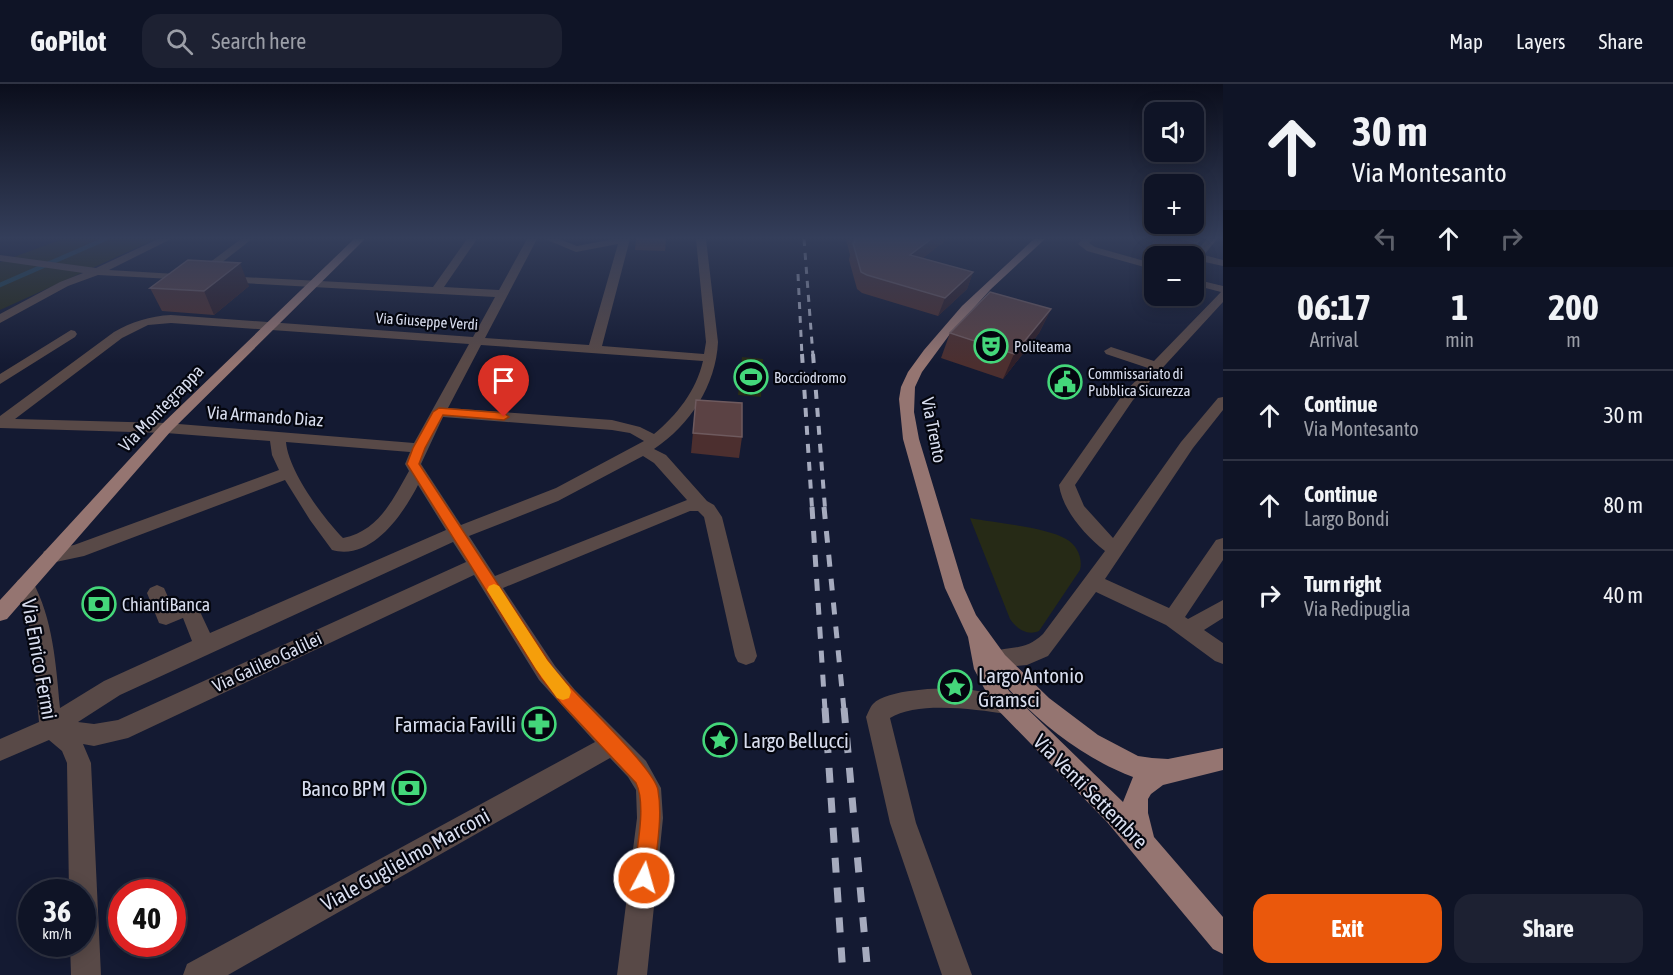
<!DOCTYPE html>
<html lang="en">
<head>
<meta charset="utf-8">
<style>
  body { margin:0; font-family:"Asap Condensed",sans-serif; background:#1d2132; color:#f1f3f6; height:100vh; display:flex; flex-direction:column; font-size:22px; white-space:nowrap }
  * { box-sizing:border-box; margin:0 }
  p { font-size:20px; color:#9b9ea7 }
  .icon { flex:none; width:33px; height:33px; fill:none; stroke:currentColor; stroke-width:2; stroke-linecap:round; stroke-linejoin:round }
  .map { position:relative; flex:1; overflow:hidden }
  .side { display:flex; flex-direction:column; background:#0f1426; width:450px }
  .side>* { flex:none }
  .banner { background:#0f1426; color:#f1f3f6; overflow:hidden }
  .buttons { position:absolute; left:1144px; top:18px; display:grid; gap:12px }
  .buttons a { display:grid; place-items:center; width:60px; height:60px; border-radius:12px; background:#0f1426; box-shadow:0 3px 15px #0003,0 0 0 2px #2f3343; font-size:30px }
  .speed { position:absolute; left:18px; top:795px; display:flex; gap:12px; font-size:30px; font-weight:700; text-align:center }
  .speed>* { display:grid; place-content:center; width:78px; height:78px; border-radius:50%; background:#0f1426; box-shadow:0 3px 15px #0003,0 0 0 2px #2f3343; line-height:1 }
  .speed small { font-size:15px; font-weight:400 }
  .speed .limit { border:9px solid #d22; background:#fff; color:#111 }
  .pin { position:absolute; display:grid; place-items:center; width:51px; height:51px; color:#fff; margin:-62px -26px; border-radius:50% 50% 50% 0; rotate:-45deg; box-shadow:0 0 6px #0007 }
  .pin .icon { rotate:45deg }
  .me { position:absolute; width:66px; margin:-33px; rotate:6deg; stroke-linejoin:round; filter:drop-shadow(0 0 4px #0008) }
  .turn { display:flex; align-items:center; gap:21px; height:126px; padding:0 30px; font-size:27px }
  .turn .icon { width:78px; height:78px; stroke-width:2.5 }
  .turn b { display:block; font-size:42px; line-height:51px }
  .lanes { display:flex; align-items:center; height:57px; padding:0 30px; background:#0003; justify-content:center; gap:30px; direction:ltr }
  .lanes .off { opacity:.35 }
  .eta { display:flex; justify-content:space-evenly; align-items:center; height:102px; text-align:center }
  .eta b { font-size:36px; font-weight:700; line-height:42px }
  .primary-button { display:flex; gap:12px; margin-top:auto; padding:12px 30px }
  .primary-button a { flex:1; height:69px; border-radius:18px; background:#ea580c; color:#fff; font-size:24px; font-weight:700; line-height:69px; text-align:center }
  .primary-button a+a { background:#1d2132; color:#f1f3f6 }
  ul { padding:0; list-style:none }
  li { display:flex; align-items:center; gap:18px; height:90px; padding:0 30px; border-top:2px solid #2f3343 }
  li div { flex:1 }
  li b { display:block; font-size:22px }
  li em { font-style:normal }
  header { display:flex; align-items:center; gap:36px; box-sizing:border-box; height:84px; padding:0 30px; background:#0f1426; border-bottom:2px solid #2f3343 }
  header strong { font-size:28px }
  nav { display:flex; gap:33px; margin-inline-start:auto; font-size:21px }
  .search { width:420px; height:54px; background:#1d2132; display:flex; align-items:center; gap:15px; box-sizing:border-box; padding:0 21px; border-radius:18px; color:#9b9ea7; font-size:22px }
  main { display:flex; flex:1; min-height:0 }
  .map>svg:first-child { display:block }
</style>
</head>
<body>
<header>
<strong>GoPilot</strong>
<div class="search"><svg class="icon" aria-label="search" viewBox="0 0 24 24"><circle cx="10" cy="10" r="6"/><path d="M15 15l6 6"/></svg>Search here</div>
<nav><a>Map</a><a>Layers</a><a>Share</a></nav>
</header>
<main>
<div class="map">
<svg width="1223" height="891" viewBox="0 0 1223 891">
  <rect width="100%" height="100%" fill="#141a32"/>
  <path fill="#262a16" d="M63,155H156L0,226V178Z
    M742,273L763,275L761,313L738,311Z
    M970,434C995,439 1046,443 1066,455C1077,461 1083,474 1080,486L1039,547C1027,552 1017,545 1010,535Z"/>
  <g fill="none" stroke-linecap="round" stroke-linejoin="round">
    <path stroke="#1e4550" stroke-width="4.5" d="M0,201L105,155"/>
    <path fill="#584947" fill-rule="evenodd" d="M158,155H171L109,186L193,191L241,155H252L202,194L190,196L98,191L68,202L0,239V230L60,198L83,189L0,177V171L96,184Z
      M467,155H477L444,203L499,206L527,155H537L485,254L589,261L618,160L576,168L545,155H559L577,162L614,155H630L602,262L704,270L706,258L696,155H706L718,258C716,301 690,341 654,365L666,371L707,417L714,421L722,433L757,572L754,578L746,581L738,578L735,572L704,433L698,427H690L503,504L555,582L575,606L646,677L661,704L663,734L647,891H617L637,734L636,706L628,693L610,674L228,891H183L187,880L595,658L539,596L474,491L128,654L94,662L83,660L91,679L101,891H71L70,860H82V808H69L67,679L62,667L49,656L0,677V655L39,638C35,593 36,542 15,501L18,496L25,494L32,496C53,535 56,580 60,624L104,597L192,557L183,534L166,541L159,539L147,509L150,504L157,501L164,504L172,522L188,515L195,517L210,549L446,446L418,401C403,430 372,477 332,466L310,436L285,396L84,472L51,479L44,477L42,472L44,467L74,461L279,386L272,371L270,357L166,349L0,344V332L114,248C131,238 150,232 171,231L473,253L495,213L223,198L217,195L223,192L433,203ZM171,239L469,260L414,359L166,339L15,335L122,254L148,241ZM481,261L703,277C696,307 677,331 654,350L640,343L612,336L448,324ZM443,333L612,346L630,349L644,357L556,404L461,441L421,380ZM286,358L410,368L405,380L409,387C393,415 379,447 343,454C323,434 288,386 286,358ZM643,372L654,379L687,416L495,492L469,452L558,417ZM453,458L466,478L118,636L94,640L78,638L120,611Z
      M1082,155H1093L1089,159L1095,163L1155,180V186L1087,167L1078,160Z
      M1207,155H1217L1204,171L1223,176V182L1200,177L1194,180V172H1192Z
      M1194,195L1223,202V218L1133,316L1075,401L1084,422L1113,454L1181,358L1218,314L1223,313V326L1193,364L1105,495L1169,524L1216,456L1223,454V476L1185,533L1188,535L1223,516V534L1204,546L1223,559V580L1215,577L1166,541L1096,508L1048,572L1027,581L996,584L988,581L985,575L988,569C1011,561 1024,568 1043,550L1105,467C1085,451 1063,427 1059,401L1123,310L1148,284L1106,270L1104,267L1111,263L1154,277L1221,208L1194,201Z
      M71,246L75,247L77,250L75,253L0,300V290Z
      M960,604L1014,613L1017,620L1014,627L1006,630C976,625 916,617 890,634L916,739L972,891H942L890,739L866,633C868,629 870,623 873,620C887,605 940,604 960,604Z"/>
    <path fill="#957571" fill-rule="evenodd" d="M354,155H365L171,347L7,535L0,537V516L161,341Z
      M1034,155H1045L991,205L950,250L922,288L915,303L914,328L919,355L964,504L976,531L1005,571L1049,614L1098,651L1138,672L1152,674L1168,675L1223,664V686L1163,701L1151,710L1148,715V729L1154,753L1223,833V870L1213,865L1107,738L993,621L974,585L968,553L945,504L903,355L899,315L901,303L908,288L924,266L962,222ZM1006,602C1041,641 1085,675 1133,693L1123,718L1009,607Z"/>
    <path stroke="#a6abbe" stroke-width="3" stroke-dasharray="7 7" stroke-linecap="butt" d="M804,155L813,272
      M798,190L802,272"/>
    <path stroke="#a6abbe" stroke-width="4" stroke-dasharray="9 9" stroke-linecap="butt" d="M802,270L812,424
      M813,270L825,424"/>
    <path stroke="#a6abbe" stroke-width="5" stroke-dasharray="12 12" stroke-linecap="butt" d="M812,423L825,626
      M824,423L844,626"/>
    <path stroke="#a6abbe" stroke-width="7" stroke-dasharray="15 15" stroke-linecap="butt" d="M825,624L843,891
      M844,624L868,891"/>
  </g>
  <path fill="#4c2f2f" d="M636,155H666L665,167L635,166Z
    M846,155H947L923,174L973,188L967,205L938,232L862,209L857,205L849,176L850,171Z
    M1155,155H1202L1190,172H1155V174L1146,171Z
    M249,202L214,231L162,227L150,204Z
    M1051,225L1039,249L1003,295L941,274L950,249Z
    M696,316L742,353L739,374L691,369Z"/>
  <path fill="#2f1f28" d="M931,155H947L905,188L910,171Z
    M1200,155H1202L1190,172H1189Z
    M240,179L249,202L214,231L204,207Z
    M973,188L967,205L938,232L945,214Z
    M1051,225L1039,249L1003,295L1014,270Z"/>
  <path fill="#5b4244" stroke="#6e5a5e" stroke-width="1.5" d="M636,155H665V156Z
    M854,155H931L910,171L973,188L945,214L867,191L861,188L853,159L855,158Z
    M1181,155H1200L1197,159Z
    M188,176L240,179L204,207L150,204Z
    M990,208L1051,225L1014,270L950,249Z
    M696,316L742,319V353L693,349Z"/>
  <linearGradient id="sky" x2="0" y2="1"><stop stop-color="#0b0e1c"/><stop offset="0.55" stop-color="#343e5a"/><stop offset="1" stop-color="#343e5a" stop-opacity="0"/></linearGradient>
  <rect width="1223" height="280" fill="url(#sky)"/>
  <path fill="#ea580c" stroke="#983908" stroke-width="1.5" d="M439,324L504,329L509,333L504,336L443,331L425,364L419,380L553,584C573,609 654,683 658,706C663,734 656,766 654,794L651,801L644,804L636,801L633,794C636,769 647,721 636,699L561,619L541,594L407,380L413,364L433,328Z"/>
  <path fill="#f59e0b" d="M494,500L499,502L547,576L569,603L571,608L569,614L563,616L557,614L536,585L487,506L489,502Z"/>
  <defs>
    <symbol id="theatre-ring" viewBox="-11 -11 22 22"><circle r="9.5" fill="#04060f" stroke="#44d77a" stroke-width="1.5"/><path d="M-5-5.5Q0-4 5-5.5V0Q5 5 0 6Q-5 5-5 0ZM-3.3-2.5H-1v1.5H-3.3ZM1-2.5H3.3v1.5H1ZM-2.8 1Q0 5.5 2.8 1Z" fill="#44d77a"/></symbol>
    <symbol id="stadium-ring" viewBox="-11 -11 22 22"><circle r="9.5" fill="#04060f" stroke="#44d77a" stroke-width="1.5"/><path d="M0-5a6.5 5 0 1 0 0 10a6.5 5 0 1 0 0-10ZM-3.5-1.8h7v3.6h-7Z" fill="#44d77a"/></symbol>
    <symbol id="civic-ring" viewBox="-11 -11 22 22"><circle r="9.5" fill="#04060f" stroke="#44d77a" stroke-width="1.5"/><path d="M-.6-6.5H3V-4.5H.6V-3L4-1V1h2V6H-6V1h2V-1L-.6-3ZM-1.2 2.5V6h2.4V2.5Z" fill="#44d77a"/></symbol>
    <symbol id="bank-ring" viewBox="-11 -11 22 22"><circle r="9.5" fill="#04060f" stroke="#44d77a" stroke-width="1.5"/><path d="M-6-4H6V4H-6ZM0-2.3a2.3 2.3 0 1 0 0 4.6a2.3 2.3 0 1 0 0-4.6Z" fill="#44d77a"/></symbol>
    <symbol id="sight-ring" viewBox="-11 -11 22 22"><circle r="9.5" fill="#04060f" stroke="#44d77a" stroke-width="1.5"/><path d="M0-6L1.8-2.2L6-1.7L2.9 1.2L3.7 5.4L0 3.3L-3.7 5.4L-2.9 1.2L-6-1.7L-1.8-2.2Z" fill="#44d77a"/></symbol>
    <symbol id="pharmacy-ring" viewBox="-11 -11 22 22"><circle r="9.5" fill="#04060f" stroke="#44d77a" stroke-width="1.5"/><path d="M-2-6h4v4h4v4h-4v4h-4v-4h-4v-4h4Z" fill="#44d77a"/></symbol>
  </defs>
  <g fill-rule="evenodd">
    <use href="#theatre-ring" x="972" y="243" width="38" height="38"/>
    <use href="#stadium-ring" x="732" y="274" width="38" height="38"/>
    <use href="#civic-ring" x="1046" y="279" width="38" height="38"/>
    <use href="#bank-ring" x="80" y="501" width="38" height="38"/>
    <use href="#sight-ring" x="936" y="584" width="38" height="38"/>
    <use href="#pharmacy-ring" x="520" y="621" width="38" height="38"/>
    <use href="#sight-ring" x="701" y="637" width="38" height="38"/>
    <use href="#bank-ring" x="390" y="685" width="38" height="38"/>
  </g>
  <g text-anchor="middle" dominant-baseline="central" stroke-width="4.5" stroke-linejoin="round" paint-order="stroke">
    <g font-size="15" fill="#d8ddee" stroke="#04060f">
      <text transform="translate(427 237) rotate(4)">Via Giuseppe Verdi</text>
    </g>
    <g font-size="15" fill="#d8ddee" stroke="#04060f" text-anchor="start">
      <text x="1014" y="262">Politeama</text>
      <text x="1088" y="289">Commissariato di<tspan x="1088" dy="17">Pubblica Sicurezza</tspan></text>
      <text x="774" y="293">Bocciodromo</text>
    </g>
    <g font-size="18" fill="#d8ddee" stroke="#04060f">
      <text transform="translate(161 324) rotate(-46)">Via Montegrappa</text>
      <text transform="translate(265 332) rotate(4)">Via Armando Diaz</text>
      <text transform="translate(934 346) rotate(79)">Via Trento</text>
      <text transform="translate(267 578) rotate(-25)">Via Galileo Galilei</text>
    </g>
    <g font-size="18" fill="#d8ddee" stroke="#04060f" text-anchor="start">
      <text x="122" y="520">ChiantiBanca</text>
    </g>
    <g font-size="21" fill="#d8ddee" stroke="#04060f">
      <text transform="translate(40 575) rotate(80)">Via Enrico Fermi</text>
      <text transform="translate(1091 707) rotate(45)">Via Venti Settembre</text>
      <text transform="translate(405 775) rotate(-29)">Viale Guglielmo Marconi</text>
    </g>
    <g font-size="21" fill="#d8ddee" stroke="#04060f" text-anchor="start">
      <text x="978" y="591">Largo Antonio<tspan x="978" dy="24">Gramsci</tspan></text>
      <text x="516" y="640" text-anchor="end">Farmacia Favilli</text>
      <text x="743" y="656">Largo Bellucci</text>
      <text x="386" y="704" text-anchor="end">Banco BPM</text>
    </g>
  </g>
</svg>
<div class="buttons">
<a><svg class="icon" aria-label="sound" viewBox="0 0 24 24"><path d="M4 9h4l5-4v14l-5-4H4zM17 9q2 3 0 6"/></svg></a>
<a>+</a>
<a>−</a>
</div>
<div class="speed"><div>36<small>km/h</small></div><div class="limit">40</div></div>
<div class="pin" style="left:504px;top:333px;background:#d93025"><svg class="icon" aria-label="arrive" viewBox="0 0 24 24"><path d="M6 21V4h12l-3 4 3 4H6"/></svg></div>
<svg class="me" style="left:644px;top:794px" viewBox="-20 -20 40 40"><circle r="17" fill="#ea580c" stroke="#fff" stroke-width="3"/><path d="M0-11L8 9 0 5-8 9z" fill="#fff"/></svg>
</div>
<section class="side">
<div class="banner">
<div class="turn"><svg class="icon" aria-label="ahead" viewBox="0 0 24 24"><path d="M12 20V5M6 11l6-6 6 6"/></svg><div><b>30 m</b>Via Montesanto</div></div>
<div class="lanes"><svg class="icon off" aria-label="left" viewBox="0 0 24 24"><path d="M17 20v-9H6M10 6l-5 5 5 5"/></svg><svg class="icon" aria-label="ahead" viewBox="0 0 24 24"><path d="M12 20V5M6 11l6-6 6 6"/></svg><svg class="icon off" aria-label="right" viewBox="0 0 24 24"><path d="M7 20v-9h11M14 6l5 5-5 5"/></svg></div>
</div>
<div class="eta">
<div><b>06:17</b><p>Arrival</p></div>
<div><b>1</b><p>min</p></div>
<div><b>200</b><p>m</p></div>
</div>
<ul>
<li><svg class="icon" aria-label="ahead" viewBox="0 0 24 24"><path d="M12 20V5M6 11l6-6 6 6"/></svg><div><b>Continue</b><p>Via Montesanto</p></div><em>30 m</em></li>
<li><svg class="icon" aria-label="ahead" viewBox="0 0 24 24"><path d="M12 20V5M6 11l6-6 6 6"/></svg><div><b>Continue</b><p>Largo Bondi</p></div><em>80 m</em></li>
<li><svg class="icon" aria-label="right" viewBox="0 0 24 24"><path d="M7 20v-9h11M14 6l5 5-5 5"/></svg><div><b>Turn right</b><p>Via Redipuglia</p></div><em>40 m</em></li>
</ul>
<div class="primary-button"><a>Exit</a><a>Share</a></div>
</section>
</main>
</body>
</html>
